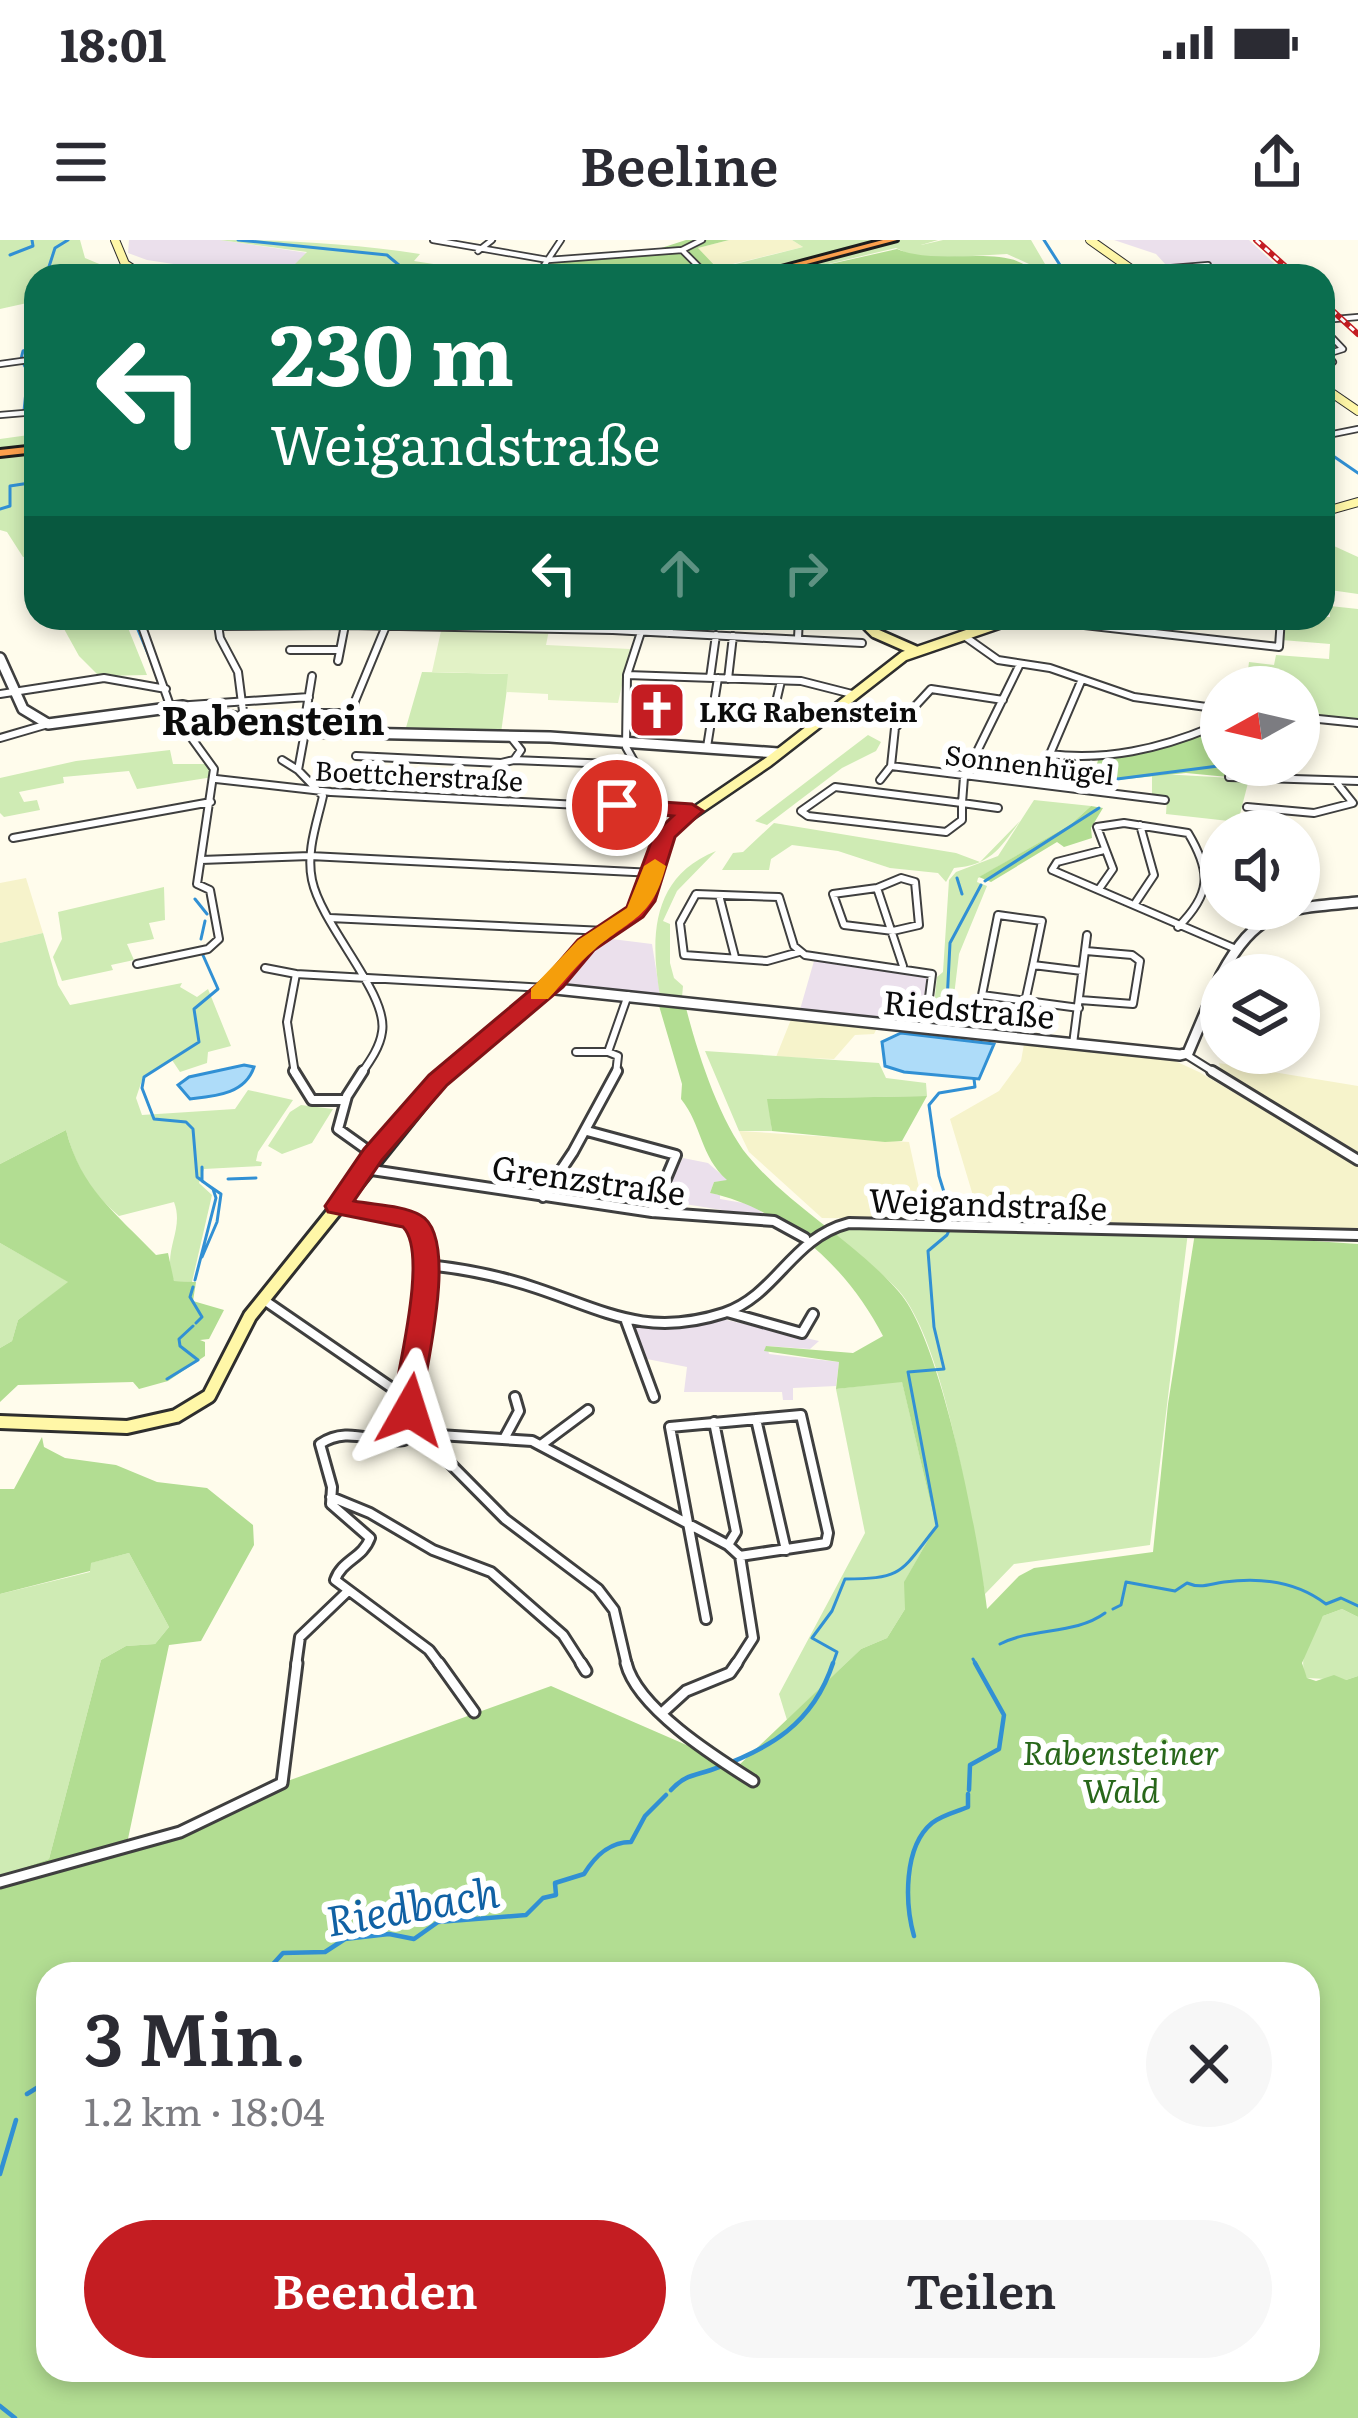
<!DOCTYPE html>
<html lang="de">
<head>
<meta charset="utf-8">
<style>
  body { margin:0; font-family:Literata,serif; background:#f7f7f7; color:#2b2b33; height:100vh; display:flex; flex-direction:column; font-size:45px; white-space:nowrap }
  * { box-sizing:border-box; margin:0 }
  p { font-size:39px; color:#7c7c81 }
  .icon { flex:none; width:66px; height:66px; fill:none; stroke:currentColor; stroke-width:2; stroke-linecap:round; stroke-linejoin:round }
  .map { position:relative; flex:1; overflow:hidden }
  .side { position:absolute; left:36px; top:1722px; width:1284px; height:420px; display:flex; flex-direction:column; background:#fff; border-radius:36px; box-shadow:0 6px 18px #0003 }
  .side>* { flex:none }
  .top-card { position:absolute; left:24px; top:24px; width:1311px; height:366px; border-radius:36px; box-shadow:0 6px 18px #0003; background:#0b6e4f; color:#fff; overflow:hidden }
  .needle { width:78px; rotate:262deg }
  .fabs { position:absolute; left:1200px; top:426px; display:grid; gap:24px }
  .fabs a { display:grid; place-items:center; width:120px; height:120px; border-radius:50%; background:#fff; box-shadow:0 6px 18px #0003; font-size:60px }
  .pin { position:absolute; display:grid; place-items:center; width:102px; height:102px; color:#fff; margin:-51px; border:6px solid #fff; border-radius:50%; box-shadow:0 3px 12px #0007 }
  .me { position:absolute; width:132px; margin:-66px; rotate:6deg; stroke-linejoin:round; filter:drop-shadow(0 0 9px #0008) }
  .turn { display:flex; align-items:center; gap:42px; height:252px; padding:0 48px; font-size:54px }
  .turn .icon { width:156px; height:156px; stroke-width:2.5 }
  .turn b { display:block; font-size:84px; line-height:102px }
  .lanes { display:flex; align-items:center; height:114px; padding:0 48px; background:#0003; justify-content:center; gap:60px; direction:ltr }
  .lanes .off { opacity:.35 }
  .round { display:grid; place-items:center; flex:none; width:126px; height:126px; border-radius:63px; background:#f7f7f7 }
  .summary { display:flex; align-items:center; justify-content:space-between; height:204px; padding:0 48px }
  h1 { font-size:72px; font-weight:600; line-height:90px }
  .primary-button { display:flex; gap:24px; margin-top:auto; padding:24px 48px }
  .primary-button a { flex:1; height:138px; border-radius:72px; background:#c41d22; color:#fff; font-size:48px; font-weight:600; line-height:138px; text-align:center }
  .primary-button a+a { background:#f7f7f7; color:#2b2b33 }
  .status { display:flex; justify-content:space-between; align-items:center; height:84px; padding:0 60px; background:#fff; direction:ltr }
  .status svg { height:33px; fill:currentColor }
  header { display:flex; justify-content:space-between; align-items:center; height:156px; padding:0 48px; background:#fff; font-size:54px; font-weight:600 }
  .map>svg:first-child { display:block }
</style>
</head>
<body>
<div class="status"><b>18:01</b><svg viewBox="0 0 49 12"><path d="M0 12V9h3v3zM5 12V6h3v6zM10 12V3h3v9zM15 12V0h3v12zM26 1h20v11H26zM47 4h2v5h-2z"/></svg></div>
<header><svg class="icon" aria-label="menu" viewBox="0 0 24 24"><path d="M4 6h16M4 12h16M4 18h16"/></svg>Beeline<svg class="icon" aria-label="share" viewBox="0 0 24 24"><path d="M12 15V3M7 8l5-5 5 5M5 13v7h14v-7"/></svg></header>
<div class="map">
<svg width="1358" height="2178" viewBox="0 0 1358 2178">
  <rect width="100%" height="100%" fill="#fffcec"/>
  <path fill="#ebe0ec" d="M129,0H220L308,13L296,24L374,33L253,36L147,20L128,13Z
    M1114,0H1249L1288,36H1175L1168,30L1208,25H1166L1156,14Z
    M604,698L652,704L660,754L564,745L590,707Z
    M814,721L928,735L918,786L799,773Z
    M683,918L708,923L729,941L714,942L710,953L720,955V959L749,964L771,978L666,961L663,955Z
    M718,1078L819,1101L810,1109L767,1106L769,1114L839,1122L836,1146L793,1148V1160H783L782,1152H684L687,1127L642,1118L633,1093L640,1083Z"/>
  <path fill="#f6f3cb" d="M729,0H792L803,7L724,26L716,27L700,15L698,8Z
    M433,378H648L644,384L612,388L437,385Z
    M26,638L43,693L0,703V643Z
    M792,777L877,788L874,794L855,795L834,819L776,817Z
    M1024,804L1173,820L1199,832L1358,926V989L980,979L950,879L999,851L1021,821Z
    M1219,823L1358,846V912L1221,830Z
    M739,891L909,902L925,975L915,979L822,978L749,912Z"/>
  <path fill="#cfebb4" d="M0,0H80L85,18L128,36H36V61L0,69Z
    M220,0C286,0 355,4 420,14L414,21L511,36C435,36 366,35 294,25L307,12Z
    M792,0H938L921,5L943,0H1031L1045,24L1038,28L1044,36H1035L1029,24L1007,14L920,19L896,8L777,36H663L695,28L700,32L712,30L803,7Z
    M36,194V315L23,317L7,292L0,290V199Z
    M1323,301L1358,317V354L1323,349Z
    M1330,366L1358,369V481L1299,475V447H1268V441L1247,438L1249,422L1274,425L1276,415L1329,419L1330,404L1282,400L1284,378L1330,377Z
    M58,378H124L147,435L99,436L79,416Z
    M422,432L509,434L501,493L405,491Z
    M868,495L881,502L876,511L842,528L767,585L755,581Z
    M170,510L173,524H210L213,537L137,549L129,531L63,537L64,543L19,552L24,562L37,560L40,570L4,577L0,573V538L76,521Z
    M1162,534L1249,539L1238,582L1166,574L1167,559L1152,557V536Z
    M1034,560L1091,566L1070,585L978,638L977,642L987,646L959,714L950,789L932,785L937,737L943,732L949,640L956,632L998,616Z
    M1020,581C1001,608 989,626 954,628L946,642L938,633L890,628L838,611L792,605L771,619L769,630H722L733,613L743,612L774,583L956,613L980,622Z
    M716,611L677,651L663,681L670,684V723L674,738L683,746L682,757L660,756C650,697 651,637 716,611Z
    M164,647L165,680L149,683L154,699L127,704L134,720L111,725L113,730L62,741L53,717L62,699L58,672Z
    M43,693L58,745L70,765L182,743L180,747L197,757L208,749L231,806L208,812L207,823L180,832L172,820L143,837L136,858L142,875L235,869L248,850L293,860L258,912L256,921L262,922L261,926L204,929L199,943L212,955L192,1042L174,1041C161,1011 185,991 174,962L119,976C90,951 76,928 66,890L0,924V703Z
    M705,811L879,823L886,838L926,843L927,856L768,859L772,891H739Z
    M301,865L333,869L312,903L282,914L268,906L290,872Z
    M850,984L900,991L1188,992L1150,1305L1014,1324L985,1354C971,1281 945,1104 899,1051C878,1028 851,1010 828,990Z
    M0,1003L69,1042L18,1080L12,1101L0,1108Z
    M902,1141L936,1286L905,1341V1369L887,1398L861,1409L787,1480L779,1454L865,1293L836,1149Z
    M129,1313L169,1387L155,1404L126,1406L101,1420L49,1619L0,1636V1354L90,1332V1323Z
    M1342,1369L1358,1377V1436L1346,1440L1307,1438C1295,1418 1314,1394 1323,1376Z"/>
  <path fill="#b2dd92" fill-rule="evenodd" d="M686,0H729L698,8L716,27L700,32L695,28C645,40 590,36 542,31L549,21L655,10Z
    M897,9C941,28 1015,0 1035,36H833L849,32L844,24L812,29L815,35L777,36Z
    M1214,488L1221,491V525H1254L1249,539L1186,533L1116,540L1094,536L1098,520Z
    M1091,566L1103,568L1091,588L1092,598L1064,607L1057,602L991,642L979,637L1070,585Z
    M657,759L685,764C696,808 719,881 748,916C791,968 855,1001 899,1052C942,1101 979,1300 987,1369L1019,1336L1034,1328L1153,1312L1168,1164L1195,993L1358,1004V1377L1342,1369L1323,1376L1302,1423L1307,1438L1316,1441L1334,1435L1346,1440L1358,1436V2178H0V1636L49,1619L101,1420L126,1406L155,1404L169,1387L129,1313L91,1323L90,1331L0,1354V1249H14L42,1197L44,1207L65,1218L116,1225L157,1242L207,1248L253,1285L254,1305L201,1401L169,1405L125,1613L250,1563L282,1543L551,1446L737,1527L861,1409L887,1398L905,1369L904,1342L936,1286L902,1142L836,1149L839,1122L764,1111L766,1106L853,1113L883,1096C847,1026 782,968 710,953L714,942L727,940C700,916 702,885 681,859L682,844ZM48,1734H1308V2130H48Z
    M927,856L902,901L885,902L772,891L767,859Z
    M66,890C81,949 115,972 156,1015L168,1013L174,1041L196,1042L193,1061L224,1070L209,1099L200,1100L205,1102V1116L168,1141L139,1149L133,1142L18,1145L0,1162V1108L12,1101L18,1080L68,1042L0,1003V924Z"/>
  <path fill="#e2f2c6" d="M549,390L546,405L630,409L618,463L548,460V454L506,452L508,434L432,432L441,391Z"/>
  <path fill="#aedcf9" stroke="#3190d4" stroke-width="3" d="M901,793L994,804L979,839L904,832L885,826L882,802Z
    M244,825L254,827C245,854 216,856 190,859L178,845L189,837Z"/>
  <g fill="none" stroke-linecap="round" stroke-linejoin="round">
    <path stroke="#3190d4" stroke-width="3" d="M238,0L387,15L412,36
      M1044,0L1067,36
      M10,15L33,6L32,0
      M46,36L55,8L68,0
      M24,171L28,132L21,119L23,111L36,107
      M29,177L36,179
      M1323,209L1358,233
      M0,269L10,266V246L36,242
      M133,378L152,423
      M1117,539L1226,525
      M957,638L962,654
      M985,641L1099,568
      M195,659L207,674
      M201,699L205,681
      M946,782L950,703L981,645
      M202,927V941L221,954L217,982L202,1017
      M228,939L256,938
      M195,1040L216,958L213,949L197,937L193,889L186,882L154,879L142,848L144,837L199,802L194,769L218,749L202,713
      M193,1047L190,1057L202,1077L196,1083
      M167,1139L198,1120L180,1106L179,1099L193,1086
      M1113,1369L1121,1365L1126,1342L1175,1351L1187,1343C1201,1349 1209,1344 1224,1342C1261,1337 1296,1341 1326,1364L1341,1358L1358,1366
      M1000,1404C1033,1387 1075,1395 1105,1373
      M973,1419L977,1426
      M832,1426L837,1412L812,1398L832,1371L845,1339C905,1339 901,1331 937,1286L908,1132L944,1129L934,1087L928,1011L947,995L953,981L939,936L929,865L939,853L975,847L974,839"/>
    <path stroke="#3190d4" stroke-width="4.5" d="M671,1550C685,1535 693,1536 711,1530C770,1509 813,1484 833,1423
      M969,1550L970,1525L999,1509L1004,1475L975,1423
      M914,1696C905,1664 903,1607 932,1583C942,1575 956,1572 968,1567V1554
      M264,1734L283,1713L325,1712L345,1699L389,1694L414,1699L438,1682L526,1675L543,1658L556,1655L555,1643L584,1634C595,1616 609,1602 631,1602L645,1576L666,1555
      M27,1854L48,1841
      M0,1934L16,1880
      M0,2166L15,2178"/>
    <defs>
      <path id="minor-far3" d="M433,0L548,20L682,10L702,0
        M682,10L708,36
        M478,11L492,0
        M1134,31L1208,25
        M537,36L561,0
        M1323,80L1358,77
        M1323,88L1343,109L1327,114L1333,122L1323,126
        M0,124L36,119
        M0,175L36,172
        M1323,196L1358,189"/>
      <path id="minor-far2" d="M217,378L220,398L238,432L244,479
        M1022,378L1279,407L1281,378
        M345,385L613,390L862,403
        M216,386L345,385L338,421
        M641,392L627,435L626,507L644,539L660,603
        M667,393L678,378
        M798,398L799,378
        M967,398L998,420L1050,428L1134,457L1221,469
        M290,410H340
        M627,435L801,441L852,454
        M312,436L306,473H352
        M710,438L716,395
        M728,439L733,396
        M0,454L104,438L166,449
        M190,465L309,457
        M758,474L773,475L781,441
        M1299,477L1358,483
        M305,492L298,530L323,556C317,583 306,611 312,640C322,687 389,754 382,792C380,807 370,821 361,834
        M353,493L355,461L386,386
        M0,498L48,484
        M707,507L718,438
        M1049,514C1106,521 1159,509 1212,487L1219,469
        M356,516L501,523L514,520L521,510L510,496
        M282,520L298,530
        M514,520L636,525
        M891,526L1165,560
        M966,534L1020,424
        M1041,535L1082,439
        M1229,537L1358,541
        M216,539L331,552L692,571
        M880,540L891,526L895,488L931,449L1003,460
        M835,547L962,563V580L946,592L808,576L801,571Z
        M962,563L998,568
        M962,563L964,537
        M1247,567L1314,573L1353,563L1337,543
        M13,598L211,562
        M1104,610L1057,622L1052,630L1236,709
        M201,620L310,616L654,633
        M901,638L915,642L919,685L893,691L844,685L833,654L877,648Z
        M1299,645L1305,641
        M877,648L903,726
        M1099,649L1113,629L1097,587L1124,583L1188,593C1212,633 1211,654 1178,687
        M719,655L735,717
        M1136,662L1154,635L1140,585
        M330,678L605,691
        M1262,683L1269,669
        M799,712L767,721L684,715L680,683L696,654L779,657L794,706L805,715L932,734L925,789
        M137,724L208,709L219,699L210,650L197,644L214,529L172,471L139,378
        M265,728L296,734
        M1080,760L1133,764L1140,721L1132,715L1086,711
        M1025,762L1033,725
        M1079,768L982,755L998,675L1042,681L1033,725L1082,731
        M1073,804L1087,695
        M576,812H608
        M1185,814L1217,834
        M295,834L287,782L296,734L546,748
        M616,834L618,816L608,812L628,755"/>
      <path id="minor-far1" d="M294,831L312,860H342
        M363,831L347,856L338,889L373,914
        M1212,831L1358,920
        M587,891L676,915L652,972
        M365,929L652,972L774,981L805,998
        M543,957L573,912L617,831
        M339,966L420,985L426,1003L427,1045L411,1136L408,1194L404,1200C373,1204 348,1185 320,1204L332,1247L331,1264L370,1298C363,1318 342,1320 335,1340L429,1410L441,1426
        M428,1025C465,1029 501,1036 536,1048C605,1071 647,1098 724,1073C777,1055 791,998 849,983L1358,995
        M264,1060L408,1159
        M727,1072L802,1093L813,1074
        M626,1081L654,1157
        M756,1179L786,1310
        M714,1182L736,1292L728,1305
        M412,1185L505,1279L598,1349L614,1370L627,1426
        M423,1194L532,1201L728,1305L740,1316L753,1398L735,1426
        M505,1197L519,1171L515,1157
        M541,1205L588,1170
        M331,1257L370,1273L433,1310L491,1332L563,1395L583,1426
        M706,1379L670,1187L801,1175L828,1293L826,1303L740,1316
        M296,1426L300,1397L347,1352"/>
      <path id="minor" d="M439,1423L474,1472
        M581,1423L586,1431
        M626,1423C637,1468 715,1517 753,1541
        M663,1472L686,1451L730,1433L737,1423
        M0,1642L180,1592L282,1543L297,1423"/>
      <path id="tertiary" d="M0,418L23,469L48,484L183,466L305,492L550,497L778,513
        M1221,735C1258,667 1285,669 1358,662
        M546,748L1180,815L1188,813L1221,735"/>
      <path id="secondary-far2" d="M115,0L125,24L143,36
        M1090,0L1141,36
        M1323,147L1358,171
        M1323,272L1358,262"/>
      <path id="secondary-far1" d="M860,378L875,393L916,411
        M444,834L554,743L590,702L636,671L671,588L768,522L904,416L1015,378"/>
      <path id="secondary" d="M0,1182L127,1187L176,1176L209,1156L250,1076L447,831"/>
      <path id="motorway" d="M883,0H897L761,36H747Z
        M36,206V212L0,216V210Z"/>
    </defs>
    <use href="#minor-far3" stroke="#3f3f3f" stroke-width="8"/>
    <use href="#minor-far2" stroke="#3f3f3f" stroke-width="10"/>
    <use href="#minor-far1" stroke="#3f3f3f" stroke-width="14"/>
    <use href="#minor" stroke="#3f3f3f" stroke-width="15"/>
    <use href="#tertiary" stroke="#3f3f3f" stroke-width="14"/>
    <use href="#secondary-far2" stroke="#2e2e2e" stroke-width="10"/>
    <use href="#secondary-far1" stroke="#2e2e2e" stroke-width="14"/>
    <use href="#secondary" stroke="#2e2e2e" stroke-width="18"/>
    <use href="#motorway" stroke="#1d1d1d" stroke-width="6"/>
    <use href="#minor-far3" stroke="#fff" stroke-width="4.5"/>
    <use href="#minor-far2" stroke="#fff" stroke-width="6"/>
    <use href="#minor-far1" stroke="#fff" stroke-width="8"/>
    <use href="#minor" stroke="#fff" stroke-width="9"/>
    <use href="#tertiary" stroke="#fff" stroke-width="9"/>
    <use href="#secondary-far2" stroke="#fff7a7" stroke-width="8"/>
    <use href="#secondary-far1" stroke="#fff7a7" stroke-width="9"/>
    <use href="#secondary" stroke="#fff7a7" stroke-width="12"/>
    <use href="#motorway" fill="#fca04d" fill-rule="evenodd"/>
    <defs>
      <path id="rail" d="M1256,0L1296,36
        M1323,62L1358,94"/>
    </defs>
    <use href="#rail" stroke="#c41d22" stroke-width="6"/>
    <use href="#rail" stroke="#fff" stroke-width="3" stroke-dasharray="6" stroke-linecap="butt"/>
  </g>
  <path fill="#c41d22" stroke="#7f1316" stroke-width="3" d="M617,559L692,564L703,571L675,597L655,661L643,677L594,710L563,747L447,845L382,920L354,961C374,965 402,965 420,975C459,995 427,1121 422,1159L425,1170L420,1177H400L394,1159C399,1124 428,1012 403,987L328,972L325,966L364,909L429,835L546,737L578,700L627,667L654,594L673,576L609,570L606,565Z"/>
  <path fill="#f59e0b" d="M655,619L666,626C652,679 631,678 594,710C577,724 563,743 548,759H531V749L578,700L627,668L644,626Z"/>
  <defs>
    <symbol id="church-square" viewBox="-11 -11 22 22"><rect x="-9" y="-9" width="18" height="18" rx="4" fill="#c41d22" stroke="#fff"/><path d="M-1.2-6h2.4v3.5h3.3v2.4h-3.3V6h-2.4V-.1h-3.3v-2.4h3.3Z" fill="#fff"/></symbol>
  </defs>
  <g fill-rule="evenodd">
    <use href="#church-square" x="624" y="437" width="66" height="66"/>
  </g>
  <g text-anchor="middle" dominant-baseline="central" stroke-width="12" stroke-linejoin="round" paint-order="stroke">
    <g font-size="27" font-weight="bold" fill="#0c0c0c" stroke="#fff" text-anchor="start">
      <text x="699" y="470">LKG Rabenstein</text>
    </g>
    <g font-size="27" fill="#0c0c0c" stroke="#fff">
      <text transform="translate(1030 523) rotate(7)">Sonnenhügel</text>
      <text transform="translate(419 534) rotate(3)">Boettcherstraße</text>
    </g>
    <g font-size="33" fill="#0c0c0c" stroke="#fff">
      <text transform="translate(969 767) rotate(5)">Riedstraße</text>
      <text transform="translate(589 938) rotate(8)">Grenzstraße</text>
      <text transform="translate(988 962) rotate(2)">Weigandstraße</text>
    </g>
    <g font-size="33" font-style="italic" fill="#28671a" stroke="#fff">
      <text x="1121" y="1510">Rabensteiner<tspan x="1121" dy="38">Wald</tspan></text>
    </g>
    <g font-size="39" font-weight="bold" fill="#0c0c0c" stroke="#fff">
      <text x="273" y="478">Rabenstein</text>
    </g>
    <g font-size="42" font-style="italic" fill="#1061a4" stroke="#fff">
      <text transform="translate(412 1664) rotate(-10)">Riedbach</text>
    </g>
  </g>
</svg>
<div class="fabs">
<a><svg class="needle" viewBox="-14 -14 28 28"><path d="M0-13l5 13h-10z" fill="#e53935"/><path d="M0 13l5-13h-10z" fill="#7c7c81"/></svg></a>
<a><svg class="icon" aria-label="sound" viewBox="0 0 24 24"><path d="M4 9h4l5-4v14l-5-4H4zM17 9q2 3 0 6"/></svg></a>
<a><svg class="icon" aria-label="layers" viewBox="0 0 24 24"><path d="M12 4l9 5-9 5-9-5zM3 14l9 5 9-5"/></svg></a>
</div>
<div class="pin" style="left:617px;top:565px;background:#d93025"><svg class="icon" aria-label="arrive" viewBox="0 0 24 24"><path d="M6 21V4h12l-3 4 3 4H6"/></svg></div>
<svg class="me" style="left:410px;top:1170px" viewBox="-20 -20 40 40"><path d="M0-17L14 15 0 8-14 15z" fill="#c41d22" stroke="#fff" stroke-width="4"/></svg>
<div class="top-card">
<div class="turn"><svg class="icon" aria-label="left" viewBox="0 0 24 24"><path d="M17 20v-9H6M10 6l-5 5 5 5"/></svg><div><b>230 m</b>Weigandstraße</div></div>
<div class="lanes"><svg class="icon" aria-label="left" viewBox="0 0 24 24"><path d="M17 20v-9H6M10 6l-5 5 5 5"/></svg><svg class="icon off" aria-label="ahead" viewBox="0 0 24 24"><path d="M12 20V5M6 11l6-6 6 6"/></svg><svg class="icon off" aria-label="right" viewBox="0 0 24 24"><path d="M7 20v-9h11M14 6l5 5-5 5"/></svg></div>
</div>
<section class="side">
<div class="summary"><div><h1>3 Min.</h1><p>1.2 km · 18:04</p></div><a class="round"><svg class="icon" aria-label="close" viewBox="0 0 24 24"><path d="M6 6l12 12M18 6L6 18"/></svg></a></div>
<div class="primary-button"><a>Beenden</a><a>Teilen</a></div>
</section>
</div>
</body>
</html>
